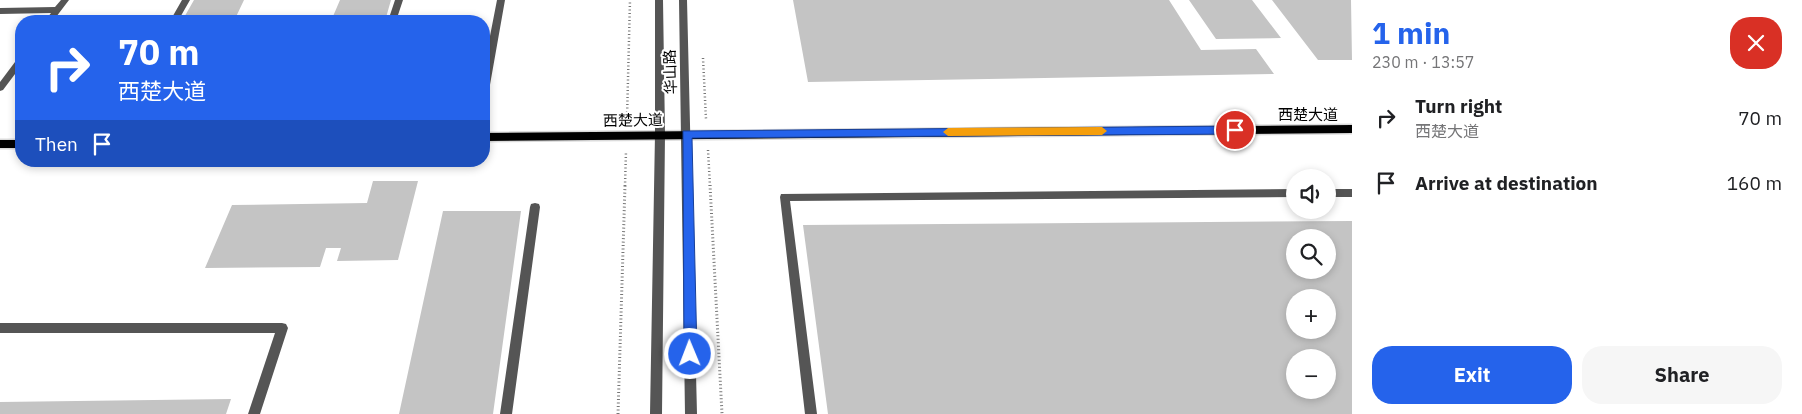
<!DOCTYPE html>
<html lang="en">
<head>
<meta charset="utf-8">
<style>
  body { margin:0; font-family:"IBM Plex Sans","Noto Sans SC",sans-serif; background:#f6f6f6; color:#202124; height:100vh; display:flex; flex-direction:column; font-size:19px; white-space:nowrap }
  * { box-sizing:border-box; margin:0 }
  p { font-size:16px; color:#757577 }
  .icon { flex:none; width:28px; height:28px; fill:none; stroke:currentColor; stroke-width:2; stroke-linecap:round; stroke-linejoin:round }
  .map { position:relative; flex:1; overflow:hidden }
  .drawer { display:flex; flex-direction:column; background:#fff; width:450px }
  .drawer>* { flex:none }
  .top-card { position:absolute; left:15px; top:15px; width:475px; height:152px; border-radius:20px; box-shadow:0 2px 8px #0003; background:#2563eb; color:#fff; overflow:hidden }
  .buttons { position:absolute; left:1286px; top:169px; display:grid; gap:10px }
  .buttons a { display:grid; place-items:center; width:50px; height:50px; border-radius:50%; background:#fff; box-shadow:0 2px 8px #0003; font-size:25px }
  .pin { position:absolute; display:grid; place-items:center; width:42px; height:42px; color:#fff; margin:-21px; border:2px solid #fff; border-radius:50%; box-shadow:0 1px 5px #0007 }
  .me { position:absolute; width:55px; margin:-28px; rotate:359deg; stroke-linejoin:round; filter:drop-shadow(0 0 4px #0008) }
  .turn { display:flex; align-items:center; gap:18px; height:105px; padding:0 20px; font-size:22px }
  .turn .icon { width:65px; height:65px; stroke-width:2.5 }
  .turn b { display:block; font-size:35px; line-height:42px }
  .then { display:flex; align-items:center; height:48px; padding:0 20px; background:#0003; gap:10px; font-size:19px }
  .round { display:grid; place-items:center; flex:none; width:52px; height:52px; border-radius:20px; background:#f6f6f6 }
  .summary { display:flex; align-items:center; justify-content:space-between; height:85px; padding:0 20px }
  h1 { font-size:30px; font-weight:800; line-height:38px; color:#2563eb }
  .action { display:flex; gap:10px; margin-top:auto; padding:10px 20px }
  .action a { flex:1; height:58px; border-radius:20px; background:#2563eb; color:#fff; font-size:20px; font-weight:800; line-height:58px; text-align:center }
  .action a+a { background:#f6f6f6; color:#202124 }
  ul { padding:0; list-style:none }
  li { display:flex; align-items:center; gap:15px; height:65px; padding:0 20px }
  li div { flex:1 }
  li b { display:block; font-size:19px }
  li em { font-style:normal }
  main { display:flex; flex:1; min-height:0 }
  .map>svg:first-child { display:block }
</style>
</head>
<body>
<main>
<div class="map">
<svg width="1352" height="414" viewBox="0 0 1352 414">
  <rect width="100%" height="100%" fill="#fff"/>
  <path fill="#c4c4c4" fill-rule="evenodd" d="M194,0H244L234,21H182Z
    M340,0H391L385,21H331Z
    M793,0H1169L1201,50L1256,49L1274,74L808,82Z
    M1189,0H1252L1281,38L1216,39Z
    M1272,0H1351L1352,60H1318Z
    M373,181H418L398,260L337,261L341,248H326L320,267L205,268L232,205L367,203Z
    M443,211H521L493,414H399Z
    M1352,221V414H828L803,225ZM1295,238H1328V270H1295ZM1295,298H1328V330H1295ZM1295,358H1328V390H1295Z
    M231,399L226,414H0V402Z"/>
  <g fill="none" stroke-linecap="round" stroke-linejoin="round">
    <defs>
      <path id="primary" d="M1352,125V133L484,141V133Z
        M0,140H21V148H0Z"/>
    </defs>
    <use href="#primary" stroke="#dbdbdb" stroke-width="3"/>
    <path stroke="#777" stroke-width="2.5" stroke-dasharray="1 2.5" stroke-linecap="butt" d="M703,58L706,119
      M627,119L630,0
      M708,150L710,186
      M625,186L626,151"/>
    <path stroke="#777" stroke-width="3" stroke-dasharray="1 2.5" stroke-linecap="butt" d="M710,185L722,414
      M618,414L625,185"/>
    <path fill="#555" fill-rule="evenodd" d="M61,0H69L53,21H45L51,13L0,14V8L55,7Z
      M182,0H190L178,21H170Z
      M395,0H403L396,21H388Z
      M497,0H505L488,96L484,99V73L489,42H484V36H490Z
      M21,57V66L3,90L0,91V82L18,58Z
      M1295,189V197L790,201L817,414H805L780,197L781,194Z
      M1328,189H1352V197H1328Z
      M535,203L539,204L540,207L512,414H500L530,207L531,204Z
      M0,323H282L286,324L288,328L260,414H248L275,333H0Z"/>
    <path fill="#555" fill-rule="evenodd" d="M655,0H663L665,134L662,414H650L655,134Z
      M679,0H687L697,414H685Z"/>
    <use href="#primary" fill="#000" fill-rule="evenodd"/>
  </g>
  <path fill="#2563eb" stroke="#184099" d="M1235,126L1240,130L1235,134L692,138L697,354L695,358L690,360L686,358L684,354L683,131Z"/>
  <path fill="#f59e0b" d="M1102,127L1107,131L1102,135L948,136L943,132L948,128Z"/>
  <g text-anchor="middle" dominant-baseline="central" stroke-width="4" stroke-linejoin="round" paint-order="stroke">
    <g font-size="15" fill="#000" stroke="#fff">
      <text transform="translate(670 72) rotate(-92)">华山路</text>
      <text x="1308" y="114">西楚大道</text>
      <text transform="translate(633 120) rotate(-1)">西楚大道</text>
    </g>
  </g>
</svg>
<div class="buttons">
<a><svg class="icon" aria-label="sound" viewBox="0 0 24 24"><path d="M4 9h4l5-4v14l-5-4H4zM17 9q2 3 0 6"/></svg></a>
<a><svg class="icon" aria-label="search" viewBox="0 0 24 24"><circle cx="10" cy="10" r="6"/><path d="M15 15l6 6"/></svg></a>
<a>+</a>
<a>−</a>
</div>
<div class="pin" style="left:1235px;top:130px;background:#d93025"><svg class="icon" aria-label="arrive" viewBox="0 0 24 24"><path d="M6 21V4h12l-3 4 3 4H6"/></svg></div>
<svg class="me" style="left:690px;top:354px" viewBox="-20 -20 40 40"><circle r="17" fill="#2563eb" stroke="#fff" stroke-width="3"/><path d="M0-11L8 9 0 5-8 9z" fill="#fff"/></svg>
<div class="top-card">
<div class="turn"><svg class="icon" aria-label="right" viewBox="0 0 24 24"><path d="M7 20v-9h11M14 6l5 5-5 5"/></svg><div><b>70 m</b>西楚大道</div></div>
<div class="then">Then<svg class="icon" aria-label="arrive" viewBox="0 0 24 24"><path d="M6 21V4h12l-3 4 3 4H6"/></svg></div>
</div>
</div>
<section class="drawer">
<div class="summary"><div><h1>1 min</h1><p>230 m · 13:57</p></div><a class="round" style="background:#d93025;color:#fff"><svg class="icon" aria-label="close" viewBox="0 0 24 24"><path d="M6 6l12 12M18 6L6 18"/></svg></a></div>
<ul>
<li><svg class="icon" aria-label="right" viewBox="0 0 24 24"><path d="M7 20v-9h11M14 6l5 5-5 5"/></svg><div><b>Turn right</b><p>西楚大道</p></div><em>70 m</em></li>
<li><svg class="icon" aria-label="arrive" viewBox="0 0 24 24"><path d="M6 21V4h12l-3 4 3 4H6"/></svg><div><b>Arrive at destination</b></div><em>160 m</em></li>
</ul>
<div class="action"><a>Exit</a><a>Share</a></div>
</section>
</main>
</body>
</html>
